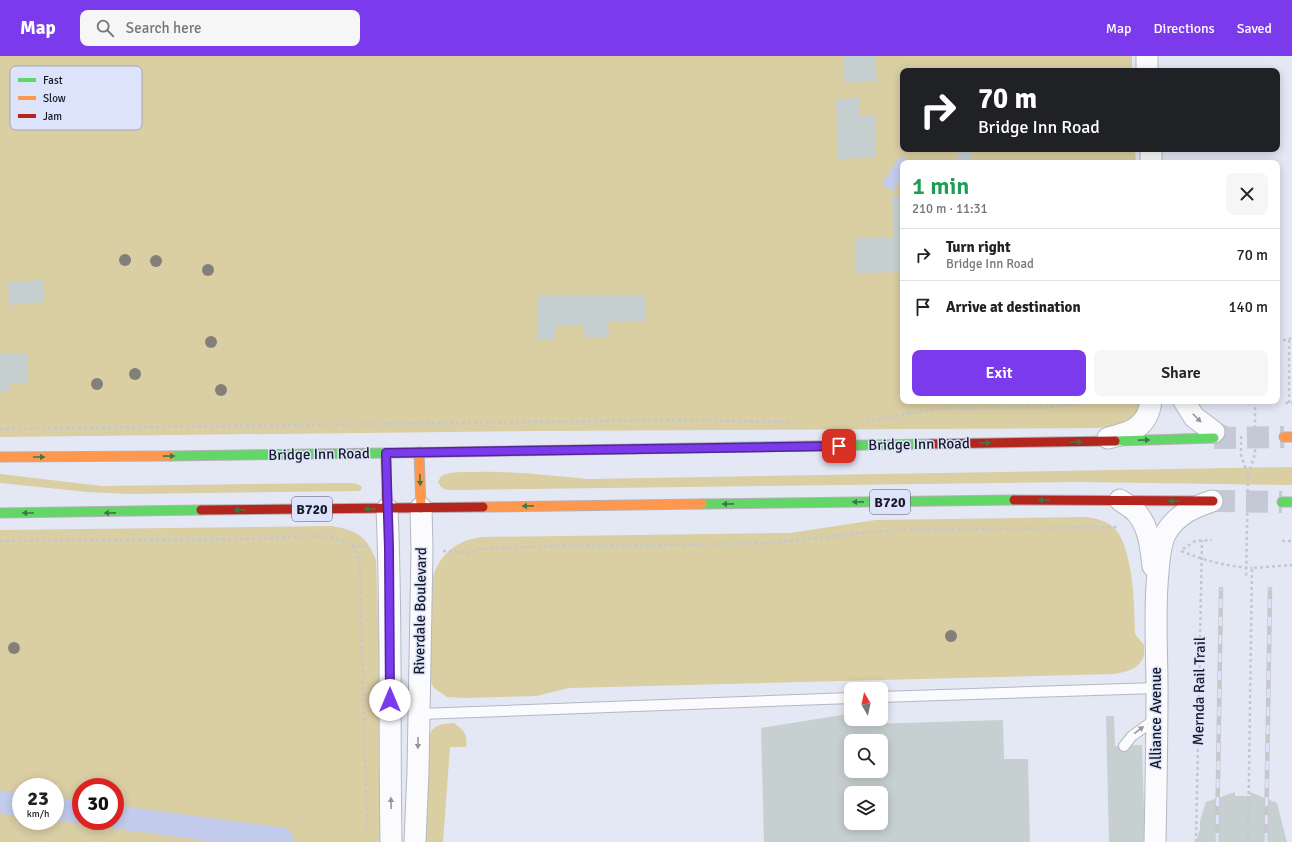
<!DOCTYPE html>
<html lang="en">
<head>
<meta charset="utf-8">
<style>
  body { margin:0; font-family:Signika,sans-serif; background:#f6f6f6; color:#222; height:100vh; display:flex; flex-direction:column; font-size:15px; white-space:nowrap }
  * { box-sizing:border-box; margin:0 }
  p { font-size:13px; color:#767676 }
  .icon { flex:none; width:22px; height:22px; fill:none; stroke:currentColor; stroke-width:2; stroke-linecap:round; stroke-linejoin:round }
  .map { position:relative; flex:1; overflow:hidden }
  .details { position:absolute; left:900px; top:104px; width:380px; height:244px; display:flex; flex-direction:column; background:#fff; border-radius:8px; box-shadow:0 2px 10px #0003 }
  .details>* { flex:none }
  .banner { position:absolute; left:900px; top:12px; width:380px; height:84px; border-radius:8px; box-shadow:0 2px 10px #0003; background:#202124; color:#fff; overflow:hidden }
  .needle { width:26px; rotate:351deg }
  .buttons { position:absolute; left:844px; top:626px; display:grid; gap:8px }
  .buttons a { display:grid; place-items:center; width:44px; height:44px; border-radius:8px; background:#fff; box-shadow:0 2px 10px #0003; font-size:20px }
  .speed { position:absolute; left:12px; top:722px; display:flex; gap:8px; font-size:20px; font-weight:700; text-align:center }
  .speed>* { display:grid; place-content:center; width:52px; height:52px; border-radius:50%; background:#fff; box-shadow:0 2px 10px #0003; line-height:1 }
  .speed small { font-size:10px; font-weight:400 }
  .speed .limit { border:6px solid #d22; background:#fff; color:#111 }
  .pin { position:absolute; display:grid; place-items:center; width:34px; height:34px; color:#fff; margin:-17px; border-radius:8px; box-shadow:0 2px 6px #0006 }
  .me { position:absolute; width:44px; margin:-22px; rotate:0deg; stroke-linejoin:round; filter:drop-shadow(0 0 3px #0008) }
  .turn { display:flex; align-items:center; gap:14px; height:84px; padding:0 12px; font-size:18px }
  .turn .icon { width:52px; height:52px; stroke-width:2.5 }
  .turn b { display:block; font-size:28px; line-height:34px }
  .round { display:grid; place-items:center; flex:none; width:42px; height:42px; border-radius:8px; background:#f6f6f6 }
  .summary { display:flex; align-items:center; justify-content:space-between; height:68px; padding:0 12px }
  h1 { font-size:24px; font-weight:600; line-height:30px; color:#1e9e55 }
  .cta { display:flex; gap:8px; margin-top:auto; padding:8px 12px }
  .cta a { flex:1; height:46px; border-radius:8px; background:#7c3aed; color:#fff; font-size:16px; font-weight:600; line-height:46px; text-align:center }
  .cta a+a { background:#f6f6f6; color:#222 }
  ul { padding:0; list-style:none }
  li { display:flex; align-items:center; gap:12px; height:52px; padding:0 12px; border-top:1px solid #e0e0e0 }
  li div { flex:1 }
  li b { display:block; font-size:15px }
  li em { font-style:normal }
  header { display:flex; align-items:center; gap:24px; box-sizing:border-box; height:56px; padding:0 20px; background:#7c3aed; color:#fff }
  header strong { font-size:19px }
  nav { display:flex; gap:22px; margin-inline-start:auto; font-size:14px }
  .search { width:280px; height:36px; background:#f6f6f6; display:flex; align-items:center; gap:10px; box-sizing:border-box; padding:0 14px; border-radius:8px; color:#767676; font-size:15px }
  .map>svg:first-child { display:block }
</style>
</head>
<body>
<header>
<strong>Map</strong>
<div class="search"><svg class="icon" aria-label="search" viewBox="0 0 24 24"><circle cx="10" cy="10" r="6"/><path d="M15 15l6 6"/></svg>Search here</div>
<nav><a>Map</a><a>Directions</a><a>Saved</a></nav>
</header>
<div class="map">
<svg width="1292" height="786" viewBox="0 0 1292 786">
  <rect width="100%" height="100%" fill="#e4e7f4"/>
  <path fill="#dacea3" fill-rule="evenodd" d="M0,0H1132V15H903V93H1135L1136,107H903V345H1143C1140,350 1138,358 1134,362C1125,370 1110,371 1099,372L534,375L0,381Z
    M1292,411V429L1077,426L457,434C448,434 442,435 438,426L441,420C451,415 465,416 477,416C515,415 551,420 588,423Z
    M0,418L102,430L342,427C349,427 357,426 362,431L361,434L358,435L129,438L88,436L0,427Z
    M1084,461C1096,462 1109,465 1117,475C1121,481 1124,488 1126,495C1134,522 1134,549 1135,578L1144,589C1144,593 1145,599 1143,602C1138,614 1125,616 1114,618L569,632L536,640L465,642L447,641L434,632L428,621C429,603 429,584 430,566C430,554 429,543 431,532C434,503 453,485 481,481L790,477L876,464Z
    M332,470C357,475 366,479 376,504L386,786H0V474ZM21,731H55V765H21ZM81,731H115V765H81Z
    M454,667C464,674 468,679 466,691H450L443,786H421L428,681C434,668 441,668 454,667Z"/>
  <path fill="#c4ccee" d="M901,100L912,107H903V120L893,135L882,127Z"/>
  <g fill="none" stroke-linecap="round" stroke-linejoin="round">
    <path stroke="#c4ccee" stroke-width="23" d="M0,746L21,749
      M55,753L81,756
      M115,761L282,783"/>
  </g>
  <path fill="#c7d0d1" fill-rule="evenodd" d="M843,0H875L877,25L845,27Z
    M859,42L860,60L875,59L876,101L838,103L836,43Z
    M957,93H971V107H957Z
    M892,140H903V216L856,217L855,181H893Z
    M43,224L44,246L9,249L8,226Z
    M608,239V240H646V265L608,266L609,282H583V269H556V283H538V240Z
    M0,298H27V328H10V335H0Z
    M848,658L851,659V663H859L869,668L1003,664L1004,703H1028L1030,786H764L761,672ZM851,685H881V715H851ZM851,737H881V767H851Z
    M1106,660H1114L1115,690L1142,689L1145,786H1109Z
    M1235,736V740H1250V736L1277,747L1287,786H1196L1200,773V765L1206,746Z"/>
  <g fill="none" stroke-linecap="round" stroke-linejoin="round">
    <path stroke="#c5c8d5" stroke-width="21" stroke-dasharray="21 10" stroke-linecap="butt" d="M1214,376L1228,382"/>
    <path stroke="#c5c8d5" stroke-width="22" stroke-dasharray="22 11" stroke-linecap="butt" d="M1214,382L1284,381
      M1213,445L1282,446"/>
    <defs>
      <path id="lane" d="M881,641L1157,632
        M419,658L851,642
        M1124,690L1132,680L1157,662"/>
      <path id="street" d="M1147,0V15
        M1151,93V107
        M1184,345L1194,361L1214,376
        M1108,382C1131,377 1148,371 1151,345
        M1120,444C1125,448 1131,451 1136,456C1149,470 1151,492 1153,510
        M387,453C392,564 389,675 391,786
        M415,786L418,715L422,493L421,452
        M1155,786C1156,735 1157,685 1157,634C1157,595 1154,555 1158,516C1159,503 1160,486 1167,475C1178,458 1194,451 1212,445"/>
      <path id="fast" d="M1115,385L1214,382
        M634,393L931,388
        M170,400L389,397
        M1282,446H1292
        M702,448L1014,444
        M0,457L201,454"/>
      <path id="slow" d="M1284,381H1292
        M419,396L421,452
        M389,397L634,393
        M0,401L170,400
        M483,451L702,448"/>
      <path id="jam" d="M931,388L1115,385
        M386,397L387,453
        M1014,444L1213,445
        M201,454L483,451"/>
    </defs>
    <use href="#lane" stroke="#b4b7c4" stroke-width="12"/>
    <use href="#street" stroke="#b4b7c4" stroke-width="23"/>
    <use href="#fast" stroke="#b8afb4" stroke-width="11"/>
    <use href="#slow" stroke="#b8afb4" stroke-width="11"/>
    <use href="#jam" stroke="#b8afb4" stroke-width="11"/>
    <path stroke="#c6c7cd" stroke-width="2.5" stroke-dasharray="3 3" stroke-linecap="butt" d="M1277,284H1289L1292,280
      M1289,284V347
      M1285,347H1292
      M866,365L942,352L1051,351L1104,345
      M0,373L677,364L793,366
      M0,485L249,483L312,480L330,481L351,489L368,491
      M1282,485H1292
      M352,489L357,498L360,512L367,772
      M1183,493L1195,485L1212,484
      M443,495L466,497L480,493L576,489L612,490L770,487L871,476L901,474L1118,471
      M1181,495C1207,505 1224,510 1252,512
      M1196,786L1202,484
      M1248,786L1252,512L1292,509"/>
    <use href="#lane" stroke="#fbfbfd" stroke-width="10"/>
    <use href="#street" stroke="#fbfbfd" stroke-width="21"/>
    <use href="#fast" stroke="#63d668" stroke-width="9"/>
    <use href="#slow" stroke="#ff974d" stroke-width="9"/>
    <use href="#jam" stroke="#b3261e" stroke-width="9"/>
    <defs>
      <path id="rail" d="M1217,786L1221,533
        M1266,786L1270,533"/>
    </defs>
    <use href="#rail" stroke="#c7c8cc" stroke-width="4.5"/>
    <use href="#rail" stroke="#dde3fb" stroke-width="3" stroke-dasharray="9" stroke-linecap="butt"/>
    <path stroke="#c6c7cd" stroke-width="2.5" stroke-dasharray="3 3" stroke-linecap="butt" d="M1241,380V399L1248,420L1246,523
      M1248,419L1255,398V345"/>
  </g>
  <g fill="#828079">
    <circle cx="125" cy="204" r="6"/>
    <circle cx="156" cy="205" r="6"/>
    <circle cx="208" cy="214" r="6"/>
    <circle cx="211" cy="286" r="6"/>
    <circle cx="135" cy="318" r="6"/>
    <circle cx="97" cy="328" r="6"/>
    <circle cx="221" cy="334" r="6"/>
    <circle cx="951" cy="580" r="6"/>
    <circle cx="14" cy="592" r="6"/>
  </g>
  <defs><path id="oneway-solid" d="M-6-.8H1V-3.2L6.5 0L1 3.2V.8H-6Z"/></defs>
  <g fill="#94959c">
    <use href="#oneway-solid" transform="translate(1197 362) rotate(45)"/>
    <use href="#oneway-solid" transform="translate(1139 674) rotate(-38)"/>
    <use href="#oneway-solid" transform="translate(418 687) rotate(91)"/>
    <use href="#oneway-solid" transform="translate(391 747) rotate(-91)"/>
  </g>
  <g fill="#3c7847">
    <use href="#oneway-solid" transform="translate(1144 384) rotate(-1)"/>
    <use href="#oneway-solid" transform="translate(1076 386) rotate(-2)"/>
    <use href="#oneway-solid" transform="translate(985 387) rotate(-1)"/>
    <use href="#oneway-solid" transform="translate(169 400) rotate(-1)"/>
    <use href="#oneway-solid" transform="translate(39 401)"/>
    <use href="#oneway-solid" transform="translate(420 424) rotate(88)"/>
    <use href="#oneway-solid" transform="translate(1044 444) rotate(-180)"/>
    <use href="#oneway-solid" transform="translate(1174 445) rotate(-179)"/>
    <use href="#oneway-solid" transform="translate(858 446) rotate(179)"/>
    <use href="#oneway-solid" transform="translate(728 448) rotate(179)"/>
    <use href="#oneway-solid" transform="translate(528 450) rotate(179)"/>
    <use href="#oneway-solid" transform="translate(370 453) rotate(-180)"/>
    <use href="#oneway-solid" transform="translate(240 454) rotate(179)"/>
    <use href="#oneway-solid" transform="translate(28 457) rotate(-180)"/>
    <use href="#oneway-solid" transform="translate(110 457) rotate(179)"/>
  </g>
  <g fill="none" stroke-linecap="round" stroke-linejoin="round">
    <defs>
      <path id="route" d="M390,644L389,492L386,397L839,390"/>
    </defs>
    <use href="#route" stroke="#51269a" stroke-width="10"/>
    <use href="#route" stroke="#7c3aed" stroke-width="7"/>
  </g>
  <g text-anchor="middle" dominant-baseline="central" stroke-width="3" stroke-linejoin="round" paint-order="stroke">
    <g fill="#dde3fb" stroke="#525666" stroke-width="1">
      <rect x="870" y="434" width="40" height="24" rx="3"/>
      <rect x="292" y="441" width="40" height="24" rx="3"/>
    </g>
    <g font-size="14" font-weight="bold" fill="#161926">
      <text x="890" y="446">B720</text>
      <text x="312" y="453">B720</text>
    </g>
    <g font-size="15" fill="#161926" stroke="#dde3fb">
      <text transform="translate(919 388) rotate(-1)">Bridge Inn Road</text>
      <text transform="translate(319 398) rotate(-1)">Bridge Inn Road</text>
      <text transform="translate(420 555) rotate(-89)">Riverdale Boulevard</text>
      <text transform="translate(1199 635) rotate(-89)">Mernda Rail Trail</text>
      <text transform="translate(1156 662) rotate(-90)">Alliance Avenue</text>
    </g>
  </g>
  <rect x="10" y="10" width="132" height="64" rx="6" fill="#dde3fb" stroke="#a1a6bb" stroke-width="1"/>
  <rect x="18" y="22" width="18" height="4" fill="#63d668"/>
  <rect x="18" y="40" width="18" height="4" fill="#ff974d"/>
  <rect x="18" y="58" width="18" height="4" fill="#b3261e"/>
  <g font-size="11" fill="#161926">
    <text x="43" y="28">Fast</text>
    <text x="43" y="46">Slow</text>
    <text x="43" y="64">Jam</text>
  </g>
</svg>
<div class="buttons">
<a><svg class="needle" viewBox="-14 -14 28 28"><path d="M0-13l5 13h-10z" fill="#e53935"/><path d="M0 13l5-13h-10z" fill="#767676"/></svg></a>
<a><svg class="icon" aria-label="search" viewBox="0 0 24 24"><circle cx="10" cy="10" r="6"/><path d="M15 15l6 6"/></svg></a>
<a><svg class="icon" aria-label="layers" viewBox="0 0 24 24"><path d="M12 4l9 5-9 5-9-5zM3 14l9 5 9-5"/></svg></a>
</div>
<div class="speed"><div>23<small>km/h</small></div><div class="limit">30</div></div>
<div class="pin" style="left:839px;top:390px;background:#d93025"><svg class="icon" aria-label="arrive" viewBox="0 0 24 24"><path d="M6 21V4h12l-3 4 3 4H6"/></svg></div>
<svg class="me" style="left:390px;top:644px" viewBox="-20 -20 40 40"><circle r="19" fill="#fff"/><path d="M0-13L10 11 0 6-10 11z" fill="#7c3aed"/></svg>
<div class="banner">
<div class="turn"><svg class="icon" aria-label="right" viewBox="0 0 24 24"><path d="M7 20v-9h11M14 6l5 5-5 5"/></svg><div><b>70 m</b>Bridge Inn Road</div></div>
</div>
<section class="details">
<div class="summary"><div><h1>1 min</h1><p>210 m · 11:31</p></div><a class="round"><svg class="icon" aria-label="close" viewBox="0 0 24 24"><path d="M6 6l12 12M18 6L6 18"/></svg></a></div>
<ul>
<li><svg class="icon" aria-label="right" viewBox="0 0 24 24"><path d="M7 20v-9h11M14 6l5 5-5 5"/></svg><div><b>Turn right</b><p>Bridge Inn Road</p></div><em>70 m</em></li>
<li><svg class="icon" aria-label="arrive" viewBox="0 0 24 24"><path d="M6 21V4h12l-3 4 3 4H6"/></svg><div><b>Arrive at destination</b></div><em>140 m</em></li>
</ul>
<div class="cta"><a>Exit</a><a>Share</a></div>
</section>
</div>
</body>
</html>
